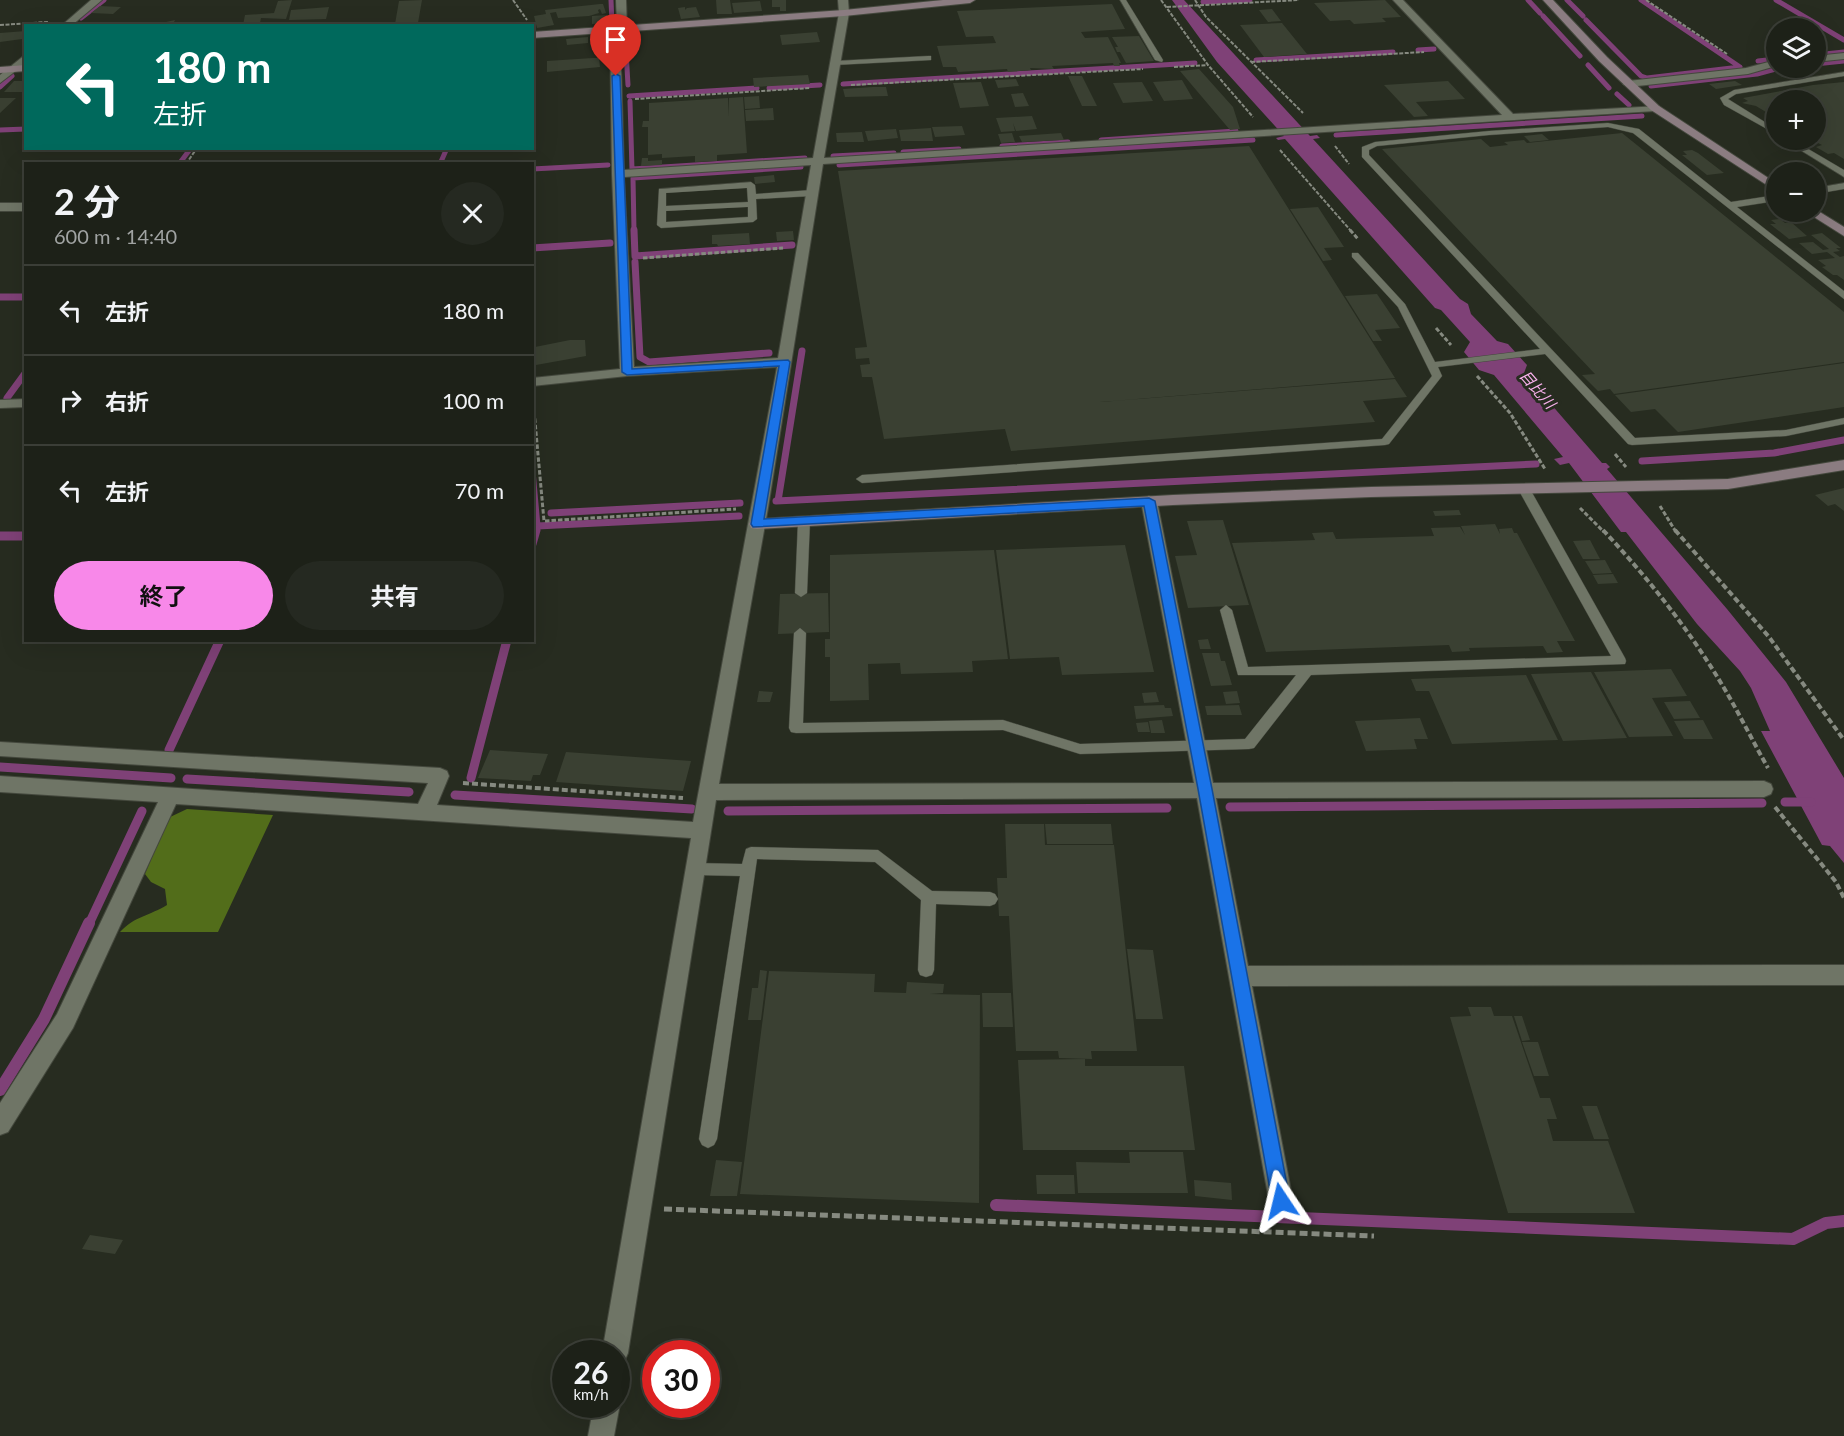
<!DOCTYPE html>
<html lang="ja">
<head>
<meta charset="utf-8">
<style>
  body { margin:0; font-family:Lato,"Noto Sans JP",sans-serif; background:#252921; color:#f1f3f6; height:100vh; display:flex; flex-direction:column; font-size:22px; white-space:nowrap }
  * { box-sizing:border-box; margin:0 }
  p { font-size:20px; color:#a0a3a2 }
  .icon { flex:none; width:33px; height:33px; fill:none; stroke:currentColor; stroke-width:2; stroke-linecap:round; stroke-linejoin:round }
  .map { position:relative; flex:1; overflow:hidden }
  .details { position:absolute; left:24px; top:162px; width:510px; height:480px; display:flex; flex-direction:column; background:#1d2118; border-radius:0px; box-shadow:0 6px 24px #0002,0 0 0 2px #3b3e37 }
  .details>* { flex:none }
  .banner { position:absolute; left:24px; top:24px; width:510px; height:126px; border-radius:0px; box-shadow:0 6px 24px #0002,0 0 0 2px #3b3e37; background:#00695c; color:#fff; overflow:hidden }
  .controls { position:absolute; left:1766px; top:18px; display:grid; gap:12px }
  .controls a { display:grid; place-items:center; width:60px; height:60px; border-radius:50%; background:#1d2118; box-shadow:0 6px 24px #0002,0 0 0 2px #3b3e37; font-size:30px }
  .speed { position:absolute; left:552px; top:1340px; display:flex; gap:12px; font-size:30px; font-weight:700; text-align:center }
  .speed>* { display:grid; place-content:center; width:78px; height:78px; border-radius:50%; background:#1d2118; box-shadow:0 6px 24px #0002,0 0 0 2px #3b3e37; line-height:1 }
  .speed small { font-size:15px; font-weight:400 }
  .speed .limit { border:9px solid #d22; background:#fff; color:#111 }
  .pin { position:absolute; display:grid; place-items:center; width:51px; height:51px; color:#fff; margin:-62px -26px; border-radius:50% 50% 50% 0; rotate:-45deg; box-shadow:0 0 6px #0007 }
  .pin .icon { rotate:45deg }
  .me { position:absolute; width:66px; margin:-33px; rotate:350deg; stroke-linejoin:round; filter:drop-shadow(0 0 4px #0008) }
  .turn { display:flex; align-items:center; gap:21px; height:126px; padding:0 30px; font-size:27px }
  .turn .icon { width:78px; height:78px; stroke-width:2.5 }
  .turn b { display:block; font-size:42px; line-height:51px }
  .round { display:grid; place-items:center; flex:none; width:63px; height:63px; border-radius:32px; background:#252921 }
  .head { display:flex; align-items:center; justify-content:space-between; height:102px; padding:0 30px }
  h1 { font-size:36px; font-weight:700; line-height:45px }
  .primary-button { display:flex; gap:12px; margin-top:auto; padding:12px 30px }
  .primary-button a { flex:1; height:69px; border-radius:36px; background:#f888e9; color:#111; font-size:24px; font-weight:700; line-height:69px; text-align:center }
  .primary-button a+a { background:#252921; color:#f1f3f6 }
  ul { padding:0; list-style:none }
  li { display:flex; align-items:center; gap:18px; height:90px; padding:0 30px; border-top:2px solid #3b3e37 }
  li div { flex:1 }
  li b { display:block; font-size:22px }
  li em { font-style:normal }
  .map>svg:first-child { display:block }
</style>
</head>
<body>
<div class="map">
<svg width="1844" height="1436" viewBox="0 0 1844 1436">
  <rect width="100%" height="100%" fill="#272c20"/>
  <path fill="#526d1a" d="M187,809L273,815L218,932H120C135,916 149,916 167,905L165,889L151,882L145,874L168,818Z"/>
  <path fill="#7f4177" d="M1172,0H1184L1310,136L1317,135L1320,138L1313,139L1460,299L1468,304L1471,314L1497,341L1508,344L1527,365L1524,373L1602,463H1606L1610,467L1607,469L1727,609L1786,682L1844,778V863L1830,846L1822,845L1761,731H1770L1751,688L1740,671L1697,624L1626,532H1621L1569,463L1560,465L1554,459L1563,457L1494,375L1479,370L1464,352L1470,342L1441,310L1435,308L1285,139L1278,140L1276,138L1284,136L1217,62Z"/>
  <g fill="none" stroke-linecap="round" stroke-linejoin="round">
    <path stroke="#7f4177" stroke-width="5" d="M611,0L612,24
      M1528,0L1540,13
      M1567,0L1583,16
      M1641,0L1740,67
      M1776,0L1844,40
      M1203,2L1250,0
      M1543,16L1580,56
      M81,18L104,0
      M1586,20L1641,76L1647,78L1740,67
      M72,26L74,23
      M1418,50L1434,49
      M626,51L628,85
      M1815,55L1844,52
      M1256,60L1393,52
      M1758,61L1776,59
      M1815,64L1844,61
      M1588,65L1609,88
      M843,84L1195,63
      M1651,86L1757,74L1780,68
      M0,87L12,76
      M769,88L820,85
      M1617,94L1629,105
      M629,96L757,88
      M630,101L632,170
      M0,130L26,129
      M1336,135L1642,116
      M1101,140L1236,131
      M1002,146L1068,142
      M903,152L959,149
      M833,156L894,153
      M179,164L191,148
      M440,164L447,148
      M839,165L1253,140
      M532,169L608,165
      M632,169L805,158
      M634,231L633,178L801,167"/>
    <path stroke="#7f4177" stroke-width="7" d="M634,230L635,256L792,245
      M532,248L610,243
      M635,262L640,357L649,362L769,353
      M0,297H26
      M7,398L26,372
      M1642,461L1774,453L1844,440
      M532,471L537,526L535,532
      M776,501L1536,464
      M778,501L802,351
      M551,513L740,503
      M537,526L739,516"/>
    <path stroke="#7f4177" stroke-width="9" d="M0,536H26
      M532,544L536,530
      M169,750L220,640
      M0,767L171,778
      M471,778L507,640
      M187,779L409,792
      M455,795L692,809
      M1785,802H1811
      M1230,807L1762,803
      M728,811L1167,808
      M89,924L142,811"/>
    <path stroke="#7f4177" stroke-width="12" d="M0,1090L44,1019L89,923
      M996,1205L1793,1239L1826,1223L1844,1221"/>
  </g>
  <path fill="#3a4032" d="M292,0L286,19L261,18L260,23L243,25L245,15L274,13L278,1Z
    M422,0L418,23L395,24L399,1Z
    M716,0H730L732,14H717Z
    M772,0H786V11H780V7H772Z
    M1385,0L1401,17L1382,18L1386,22L1354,24L1350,20L1330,21L1314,3Z
    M760,1L762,11L734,13L732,3Z
    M600,4H603L606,13L602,14L600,9L598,10L599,13L589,16L558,18L556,12L550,13L554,25L537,28L534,16L546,14L545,10Z
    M1112,4L1125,29L1081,32L1085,38L1108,37L1121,63H1119L1120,66H1114L1113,63L1052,66L1054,69L1030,68L1031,70L1008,72L1007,69L958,72L956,67H943L937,46L996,43L993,36L966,37L957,11Z
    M100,6L121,7L113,14L91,13Z
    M329,7L326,19L289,20L291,10Z
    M685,7V10L687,8L696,7L700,17L681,19L678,8Z
    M1272,9L1281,21L1268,22L1259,10Z
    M607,15V23L592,24V16Z
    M175,20L174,22H225L222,26H162L166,22Z
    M117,22H159L155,26L114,25Z
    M1282,23L1307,54L1264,57L1240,25Z
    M26,31V37L22,39L0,42V33Z
    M817,32L820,42L782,45L780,35Z
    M1139,36L1154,61L1126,63L1120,52H1117L1115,47H1118L1112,37Z
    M588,37V43L567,45L566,39Z
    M593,58H599L600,67L547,72V61Z
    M1199,69L1233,107L1240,129L1230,130L1180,71Z
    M808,75L810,84L754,87L753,78Z
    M1068,76H1082L1097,106H1082Z
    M26,78V92H4L14,81H23Z
    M1016,79L1019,86L998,88L995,80Z
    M1182,80L1193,99L1164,101L1153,82Z
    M1448,81L1465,99L1416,102L1428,116L1414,117L1384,85Z
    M1735,81L1742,85L1716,89L1709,84Z
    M981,82L989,106L960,108L953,83Z
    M1142,82L1153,101L1123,103L1113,83Z
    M1844,82V159L1834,153L1828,154L1816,147L1822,145L1812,140H1815V100H1776V118L1756,106L1742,103L1748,101L1743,98L1813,85Z
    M873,87H886L888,96L845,97L843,89Z
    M1023,93L1029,106L1015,107L1011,94Z
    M759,96L760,108L745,109L744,97Z
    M743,97L747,153L717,155V161L695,162V156L662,158V154L648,155V127H642L643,121H649V103L728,98L729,117V98Z
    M0,98H16L0,113Z
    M773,108L774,120L746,121L745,110Z
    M1032,116L1037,129L1016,131L1013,123L1015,131L1001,132L996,118Z
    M962,126L965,135L935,137L932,127Z
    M931,128L933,141H901L899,130Z
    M896,129L898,138L868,141L865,131Z
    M862,132L864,142H837L836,133Z
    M1012,133L1015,142L1001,143L998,134Z
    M1061,133L1064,140L1022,142L1019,136Z
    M1622,133L1844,312V362L1614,394L1610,389L1598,391L1582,375L1595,374L1382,149L1481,139L1490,147L1508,145L1504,142L1524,140L1527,143Z
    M1542,134L1549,140L1530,142L1524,136Z
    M1249,146L1395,378L1100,402L1395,379L1407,397L1363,401L1375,422L1011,451L1005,429L884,439L872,377H862L860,365L870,364L869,358L856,359L855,348L867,347L838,171Z
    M1692,150L1698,153L1724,173L1707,175L1682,155H1687L1683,151Z
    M642,158H648V161L662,160V165L641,166Z
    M774,175L775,182L755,184L754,177Z
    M1318,207L1344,247L1324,248L1332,260L1323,261L1290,209Z
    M1780,219L1785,223L1791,222L1807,236L1789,239L1770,224H1776L1771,220Z
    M793,231L794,240L777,241L776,232Z
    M749,233L750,244L718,246L717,244H712V235Z
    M1822,233L1841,248H1836L1840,251L1833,252L1840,257L1844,256V280L1837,275H1833L1822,267L1826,266L1818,260L1835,258L1827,252L1812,254L1799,243L1813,242L1823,250L1829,249L1811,235Z
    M1377,294L1400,328L1375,330L1382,341H1373L1345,296Z
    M570,340H585L586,356L536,365L535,347Z
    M1844,363V407L1678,432L1655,409L1631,412L1615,395Z
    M1844,488V511L1835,504L1828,506L1815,495Z
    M1459,510L1461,515L1435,516L1433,511Z
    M1223,520L1249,605L1188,608L1175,556L1197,555L1187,521Z
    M1495,524L1500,534L1499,529L1512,528L1514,533H1517L1575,641H1557L1563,652L1547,653L1543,646L1469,648L1470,651L1452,652L1449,645L1266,652L1232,543L1315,540L1312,533L1333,532L1336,539L1434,536L1431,528L1460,527L1465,535L1461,526Z
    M1590,540L1600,559H1583L1573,541Z
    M1125,545L1154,672L1062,675L1059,657L1010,659L996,550Z
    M994,550L1008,659L972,661L973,672L901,674L900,663L868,664L869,700L830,701V657H825V639H830V555Z
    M1605,560L1612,573L1593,574L1585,561Z
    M1613,574L1618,583L1598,584L1593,575Z
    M828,593L829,632L778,634L780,594Z
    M1208,639L1211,649H1200L1198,640Z
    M1202,653H1219L1221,661H1225L1232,685L1211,686Z
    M1671,669L1687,696L1652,698L1673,736L1629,737L1594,672Z
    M1591,672L1627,738L1563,741L1531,674Z
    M1526,675L1558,740L1452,744L1429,691H1416L1411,679Z
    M759,691L773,692L770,702H757Z
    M1237,691L1240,703L1226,704L1223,692Z
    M1156,692L1159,702L1144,703L1142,693Z
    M1690,701L1700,718L1674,719L1664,702Z
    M1164,705L1165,708H1171L1173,716L1136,719L1134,706Z
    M1239,705L1242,715H1207L1205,706Z
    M1420,718L1428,739H1414L1417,749L1366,751L1355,721Z
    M1162,720L1165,733H1151L1149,721Z
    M1703,720L1713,739H1684L1674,721Z
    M1148,722L1150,732H1138L1136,723Z
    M490,750L548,754L540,775H533L531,781L478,778Z
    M566,752L691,761L683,791L556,782Z
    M1005,824H1044L1045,845H1114L1137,1051H1091L1092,1059L1059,1058L1058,1051H1016L1009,916H999L997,878H1007Z
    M1045,824H1111L1113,844H1047Z
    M1127,949L1153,950L1163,1019H1136Z
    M760,970L767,971L761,1020H748L752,988H758Z
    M769,971L875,974L874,992L906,993L907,982L944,984L943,993L930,994L980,995L979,1203L740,1194Z
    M982,993H1011L1013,1027H983Z
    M1468,1007H1491L1494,1016H1512L1540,1098H1550L1557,1119H1547L1553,1141H1608L1635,1213H1508L1450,1017L1471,1016Z
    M1514,1016H1522L1530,1040L1522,1041Z
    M1522,1042H1538L1549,1076H1534Z
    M1085,1059V1066H1184L1195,1150H1023L1018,1060Z
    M1582,1106H1597L1609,1139H1594Z
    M1129,1152H1183L1188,1193H1078L1076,1162L1130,1163Z
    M716,1160L742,1162L737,1196H710Z
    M1036,1175H1074L1075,1194H1037Z
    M1194,1180L1231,1183L1232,1200L1195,1196Z
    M90,1235L123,1240L115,1254L82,1249Z"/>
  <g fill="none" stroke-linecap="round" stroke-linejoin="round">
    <defs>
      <path id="lane" d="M1120,0H1126L1163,60L1162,62L1155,60Z
        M928,56H931V60L835,65L831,63L835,61Z
        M1844,72V76L1736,94L1728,99L1776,129V134L1724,105L1720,98L1734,90Z
        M1608,123L1639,129L1731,202L1776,195V201L1737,207L1844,291V299L1633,133L1608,127L1489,135L1377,146L1369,150V155L1635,438L1786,430L1844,418V424L1786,436L1632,445L1628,444L1545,354L1438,367L1442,376L1389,444L1385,445L862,483L856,479L862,475L1382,439L1432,376L1398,307L1352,257V253H1358L1405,304L1435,362L1540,349L1362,157V147L1375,142L1489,131Z
        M1784,140H1793L1844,170V177Z
        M751,182L755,185L756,194L812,190L816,193L812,196L756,199L757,219L753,222L661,228L657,225L659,189ZM747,188L748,202L666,206V193ZM748,207V217L666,222V211Z
        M1844,183V189L1815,194V188Z
        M1524,485L1530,489L1625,658L1626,661L1625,664L1311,675L1254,748L1249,749L1080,754L1003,730L796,733L791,732L789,728L794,633L800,628L806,633L803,723L1003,720L1080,744L1245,739L1296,675H1238L1220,610L1226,605L1232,610L1248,667L1611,656L1518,489Z
        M804,517L810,521L807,593L801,597L795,593L798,521Z
        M751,847L878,850L932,891L990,892L995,894L998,899L995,904L990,906L936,904L934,970L932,975L926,977L920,975L918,970L921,900L875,862L757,859L717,1139L714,1145L708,1148L702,1145L699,1139L740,876L696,875L691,874L689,869L691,864L696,863L742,864L746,849Z"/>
      <path id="street" d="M91,0H102L71,26H61Z
        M616,0H626L627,29L620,31L624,170L813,158L839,13L838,0H848L849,13L824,158L1502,115L1393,0H1403L1513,114L1659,106L1660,108L1655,111L823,164L768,508L719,784L1194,783L1141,501L1149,496L1157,501L1213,783L1764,781L1771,784L1773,789L1771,794L1764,797L1216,798L1248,966L1844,965V985L1252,986L1293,1201L1289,1209L1281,1213L1273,1209L1269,1201L1197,798L716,800L628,1353L624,1362L616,1365V1353H602L691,838L176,804L73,1028L8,1132L0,1135V1103L57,1014L158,802L0,792V776L418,804L428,783L0,756V742L440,768L447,771L449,776L437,805L693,822L777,367L627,376L532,386V378L620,369L612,174L610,29L617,27ZM811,165L778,358L634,367L624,177Z
        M1844,53V59L1815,62V56Z
        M26,54V63L0,83V75Z
        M1776,60V66L1748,74L1628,87L1623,84L1628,81L1746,68Z
        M0,203H26V211H0Z
        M26,399V407L0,408V400Z
        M616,1395L620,1404L614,1436H588L594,1404H616Z"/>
      <path id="secondary" d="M943,0H975L970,3L844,16L532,38V32L844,10Z
        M1543,0H1553L1607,57L1659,106L1776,183V191L1651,110L1599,61Z
        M26,65V71L0,73V67Z
        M1815,209L1844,227V236L1806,212H1815Z
        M1844,460V470L1728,489L1371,497L1173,505L757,529L751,528L749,524L751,520L757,519L1173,495L1371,487L1728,479Z"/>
    </defs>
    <use href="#lane" stroke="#44483d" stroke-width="1"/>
    <use href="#street" stroke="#44483d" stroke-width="2"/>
    <use href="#secondary" stroke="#44483d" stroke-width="2"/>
    <path stroke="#868a80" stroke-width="2" stroke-dasharray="4 1.5" stroke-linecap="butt" d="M513,0L527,20
      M1161,0L1208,65L1253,117
      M1195,0L1206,17L1303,113
      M1646,0L1727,54
      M1167,7L1299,0
      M0,25L48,22
      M1251,62L1424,52
      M1174,67L1208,65
      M851,85L1143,69
      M635,99L810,88
      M1335,146L1349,164
      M1280,150L1351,231
      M186,164L197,148"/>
    <path stroke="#868a80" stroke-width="3" stroke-dasharray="4.5 2" stroke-linecap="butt" d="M1350,230L1358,239
      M643,258L783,248
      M1436,328L1451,345
      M1477,376L1510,413L1545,469
      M533,399L544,521L736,509
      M1615,454L1626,467
      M1660,506L1676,532
      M1580,508L1604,532"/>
    <path stroke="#868a80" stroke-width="4" stroke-dasharray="6 3" stroke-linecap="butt" d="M1603,530C1647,577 1688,628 1721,683C1738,711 1752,740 1768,768
      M1675,530L1769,637L1844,740
      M463,783L683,798
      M1775,807L1836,882L1844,898"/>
    <path stroke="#868a80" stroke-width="5" stroke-dasharray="8 4" stroke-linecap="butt" d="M664,1209L1374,1236"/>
    <use href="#lane" fill="#6f7566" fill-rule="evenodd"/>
    <use href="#street" fill="#6f7566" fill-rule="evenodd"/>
    <use href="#secondary" fill="#8b7c81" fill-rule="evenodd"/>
  </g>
  <path fill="#1a73e8" stroke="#114b97" stroke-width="1.5" d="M616,74L620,76L632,369L788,360L790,362L764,519L1149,498L1155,501L1212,789L1290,1201L1287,1207L1281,1210L1274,1207L1272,1201L1198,789L1144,506L753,527L751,524L779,366L627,375L622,372L612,76Z"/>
  <g text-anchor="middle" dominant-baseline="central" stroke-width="6" stroke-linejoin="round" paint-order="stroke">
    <g font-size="15" font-style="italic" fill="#fab2ee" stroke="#272c20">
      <text transform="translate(1538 389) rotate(49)">目比川</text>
    </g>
  </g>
</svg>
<div class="controls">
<a><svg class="icon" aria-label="layers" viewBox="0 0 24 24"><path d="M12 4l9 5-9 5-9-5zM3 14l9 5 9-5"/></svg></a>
<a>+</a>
<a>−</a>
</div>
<div class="speed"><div>26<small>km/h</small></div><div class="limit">30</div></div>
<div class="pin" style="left:616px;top:76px;background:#d93025"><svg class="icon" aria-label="arrive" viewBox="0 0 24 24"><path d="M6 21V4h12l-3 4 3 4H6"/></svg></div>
<svg class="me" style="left:1281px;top:1201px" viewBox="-20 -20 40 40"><path d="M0-17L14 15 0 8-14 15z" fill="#1a73e8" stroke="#fff" stroke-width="4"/></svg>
<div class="banner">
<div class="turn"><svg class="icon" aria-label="left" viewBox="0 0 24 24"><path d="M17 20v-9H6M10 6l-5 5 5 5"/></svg><div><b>180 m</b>左折</div></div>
</div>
<section class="details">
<div class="head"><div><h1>2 分</h1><p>600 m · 14:40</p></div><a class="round"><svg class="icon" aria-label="close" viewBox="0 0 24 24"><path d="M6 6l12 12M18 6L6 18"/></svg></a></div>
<ul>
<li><svg class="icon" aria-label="left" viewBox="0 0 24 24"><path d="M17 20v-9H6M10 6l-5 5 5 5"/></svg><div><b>左折</b></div><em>180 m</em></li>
<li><svg class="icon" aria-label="right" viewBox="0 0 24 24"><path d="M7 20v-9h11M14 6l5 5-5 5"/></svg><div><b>右折</b></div><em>100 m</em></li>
<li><svg class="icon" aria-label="left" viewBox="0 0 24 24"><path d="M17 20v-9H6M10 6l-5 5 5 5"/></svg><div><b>左折</b></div><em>70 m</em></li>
</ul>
<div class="primary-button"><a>終了</a><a>共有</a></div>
</section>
</div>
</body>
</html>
